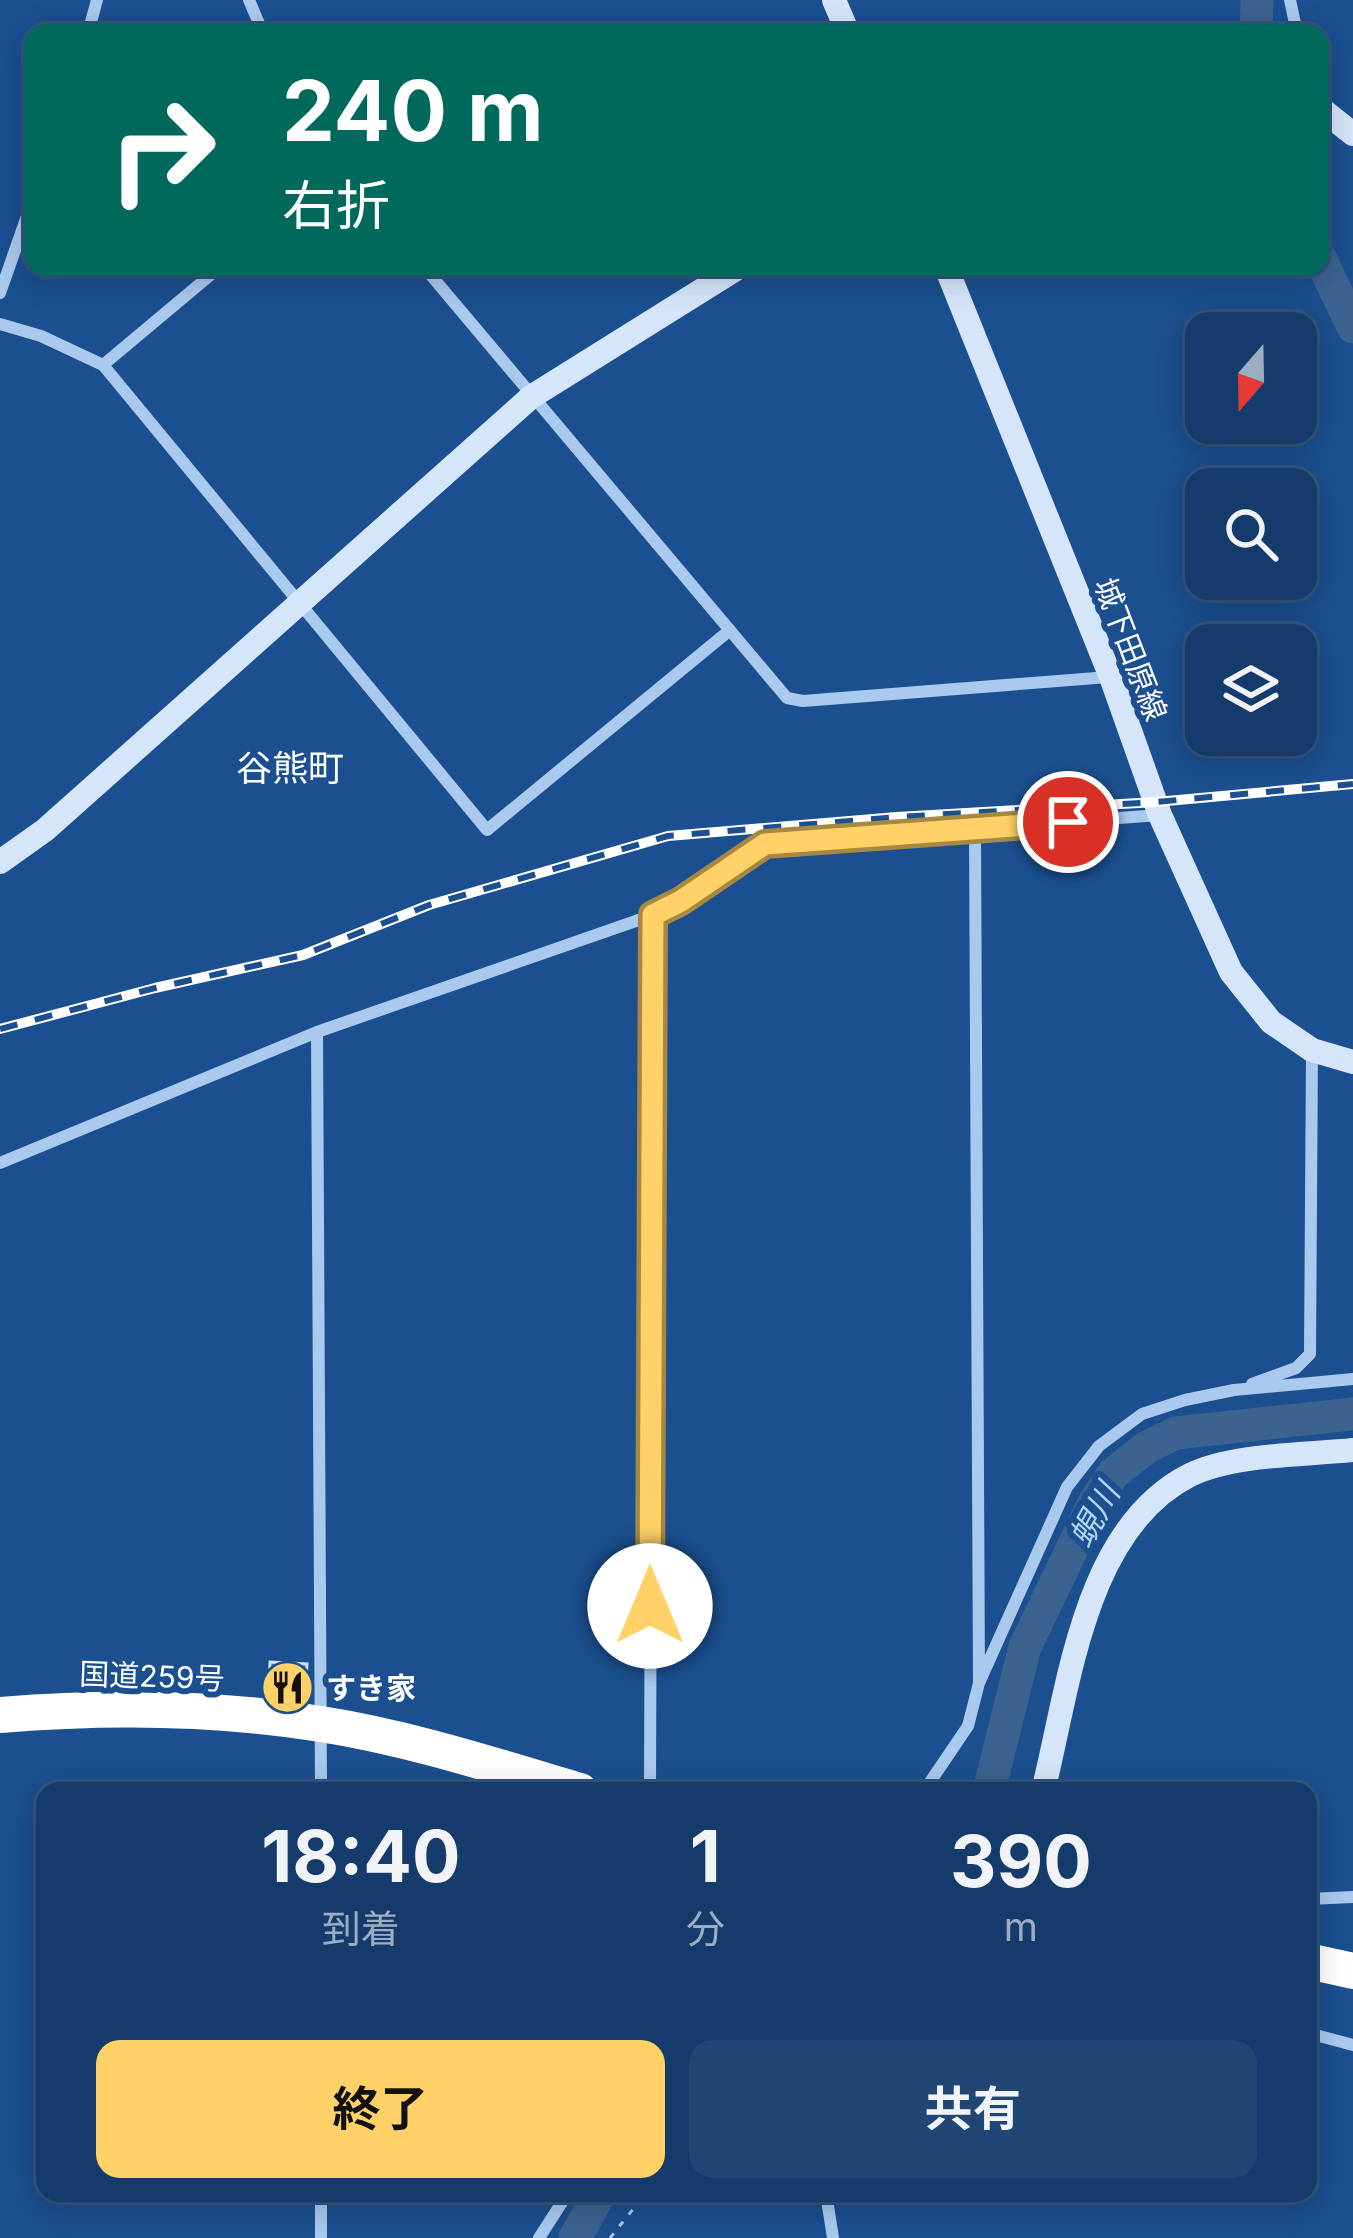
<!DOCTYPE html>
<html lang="ja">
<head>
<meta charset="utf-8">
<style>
  body { margin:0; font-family:Inter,"Noto Sans JP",sans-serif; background:#214673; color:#f1f3f6; height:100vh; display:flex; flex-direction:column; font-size:45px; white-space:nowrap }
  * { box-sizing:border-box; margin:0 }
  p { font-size:39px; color:#9dadc1 }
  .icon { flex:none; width:66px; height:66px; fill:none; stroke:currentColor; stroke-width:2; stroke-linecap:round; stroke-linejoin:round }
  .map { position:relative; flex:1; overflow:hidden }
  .sheet { position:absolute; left:36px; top:1782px; width:1281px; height:420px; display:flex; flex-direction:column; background:#143b6b; border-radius:24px; box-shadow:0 6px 30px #0003,0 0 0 3px #33557e }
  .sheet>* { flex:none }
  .banner { position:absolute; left:24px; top:24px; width:1305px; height:252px; border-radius:24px; box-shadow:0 6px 30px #0003,0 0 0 3px #33557e; background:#00695c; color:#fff; overflow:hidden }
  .needle { width:78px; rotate:200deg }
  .controls { position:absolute; left:1185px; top:312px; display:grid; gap:24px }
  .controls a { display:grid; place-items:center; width:132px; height:132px; border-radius:24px; background:#143b6b; box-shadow:0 6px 30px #0003,0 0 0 3px #33557e; font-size:60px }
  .pin { position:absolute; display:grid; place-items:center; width:102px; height:102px; color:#fff; margin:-51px; border:6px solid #fff; border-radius:50%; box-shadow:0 3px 12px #0007 }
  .me { position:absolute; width:132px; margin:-66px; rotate:0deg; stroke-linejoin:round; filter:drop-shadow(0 0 9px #0008) }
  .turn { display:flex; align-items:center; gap:42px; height:252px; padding:0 60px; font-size:54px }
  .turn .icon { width:156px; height:156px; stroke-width:2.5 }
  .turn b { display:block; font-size:84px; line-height:102px }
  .eta { display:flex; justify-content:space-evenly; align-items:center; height:204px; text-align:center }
  .eta b { font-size:72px; font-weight:700; line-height:84px }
  .primary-button { display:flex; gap:24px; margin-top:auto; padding:24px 60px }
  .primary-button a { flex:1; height:138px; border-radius:24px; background:#ffd166; color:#111; font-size:48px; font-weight:700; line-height:138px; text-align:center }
  .primary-button a+a { background:#214673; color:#f1f3f6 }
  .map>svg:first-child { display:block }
</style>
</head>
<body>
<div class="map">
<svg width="1353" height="2238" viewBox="0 0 1353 2238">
  <rect width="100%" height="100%" fill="#1b4f8f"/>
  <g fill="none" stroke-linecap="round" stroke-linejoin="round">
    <path stroke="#3c6290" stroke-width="33" d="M1256,33L1257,0
      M1320,258L1353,327
      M989,1791L1025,1647L1094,1503L1113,1474L1147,1447L1176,1433L1353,1414
      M575,2238L600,2193"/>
  </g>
  <path fill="#4478b7" stroke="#cfe3fa" stroke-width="3" d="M270,1662L307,1664L305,1699L269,1694Z"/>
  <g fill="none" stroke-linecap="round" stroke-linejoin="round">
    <path stroke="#a9c9ee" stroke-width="3" stroke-dasharray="6 9" stroke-linecap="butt" d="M610,2238L646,2193"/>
    <path stroke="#a9c9ee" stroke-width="12" d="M249,0L263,33
      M1290,0L1297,33
      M88,33L97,0
      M424,267L787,698L803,701L1109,677
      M0,293L33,199
      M0,324L41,336L103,365L487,830L730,630
      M103,365L220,267
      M975,829L979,1683
      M317,1032L321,1791
      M0,1163L317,1032L653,915L681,901L765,844L1160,815
      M1252,1384L1296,1368L1310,1354L1312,1051
      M650,1791L653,915
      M924,1791L968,1726L979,1683L1067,1487L1099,1446L1142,1414L1185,1400L1234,1390L1353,1379
      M1308,1899L1353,1897
      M1308,2033L1353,2045
      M826,2193L833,2238
      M321,2238V2193
      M539,2238L568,2193"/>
    <path stroke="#d6e6fa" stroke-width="24" d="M834,0L848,33
      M1320,108L1353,134
      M946,267L1111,677L1160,815L1231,972L1271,1022L1312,1050L1353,1062
      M0,862L45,830L531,397L739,267
      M1043,1791C1069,1689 1083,1529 1190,1475C1232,1454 1305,1455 1353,1450"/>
    <path stroke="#fff" stroke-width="36" d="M0,1715C107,1706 215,1707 321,1724C410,1738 495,1766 580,1791
      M1308,1961L1353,1971"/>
    <defs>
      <path id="rail" d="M0,1029L155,988L303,955L429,905L668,836L897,817L1156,802L1353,784"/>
    </defs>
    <use href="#rail" stroke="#fff" stroke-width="10"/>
    <use href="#rail" stroke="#1b4f8f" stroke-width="6" stroke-dasharray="18" stroke-linecap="butt"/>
  </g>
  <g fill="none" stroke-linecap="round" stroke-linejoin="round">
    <defs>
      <path id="route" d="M650,1606L653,915L681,901L765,844L1068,822"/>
    </defs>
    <use href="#route" stroke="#a68842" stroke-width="30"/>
    <use href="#route" stroke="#ffd166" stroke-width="21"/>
  </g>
  <defs>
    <symbol id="restaurant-disc" viewBox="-11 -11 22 22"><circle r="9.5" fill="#ffd166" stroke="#1b4f8f"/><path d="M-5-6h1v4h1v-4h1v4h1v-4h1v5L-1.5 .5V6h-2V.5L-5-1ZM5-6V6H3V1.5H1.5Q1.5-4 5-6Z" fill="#111"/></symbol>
  </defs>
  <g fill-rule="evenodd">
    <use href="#restaurant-disc" x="258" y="1658" width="59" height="59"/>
  </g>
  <g text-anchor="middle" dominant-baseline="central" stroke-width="12" stroke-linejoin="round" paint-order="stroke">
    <g font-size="30" fill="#fff" stroke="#1b4f8f">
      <text transform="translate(1131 649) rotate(69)">城下田原線</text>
      <text transform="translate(152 1676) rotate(2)">国道259号</text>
    </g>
    <g font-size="30" font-weight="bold" fill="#fff" stroke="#1b4f8f" text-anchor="start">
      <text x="326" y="1688">すき家</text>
    </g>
    <g font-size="33" font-style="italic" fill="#b5d3f5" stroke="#1b4f8f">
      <text transform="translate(1094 1515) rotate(-61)">蜆川</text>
    </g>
    <g font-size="36" fill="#fff" stroke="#1b4f8f">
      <text x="290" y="768">谷熊町</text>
    </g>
  </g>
</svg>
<div class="controls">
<a><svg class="needle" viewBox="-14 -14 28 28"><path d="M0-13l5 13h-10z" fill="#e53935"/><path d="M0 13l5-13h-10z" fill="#9dadc1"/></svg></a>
<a><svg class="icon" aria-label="search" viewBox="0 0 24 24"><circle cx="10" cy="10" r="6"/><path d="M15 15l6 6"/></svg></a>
<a><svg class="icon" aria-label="layers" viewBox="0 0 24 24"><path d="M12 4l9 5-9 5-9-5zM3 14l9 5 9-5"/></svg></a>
</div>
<div class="pin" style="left:1068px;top:822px;background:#d93025"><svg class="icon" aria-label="arrive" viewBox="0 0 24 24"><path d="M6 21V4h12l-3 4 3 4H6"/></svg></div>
<svg class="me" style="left:650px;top:1606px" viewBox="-20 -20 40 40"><circle r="19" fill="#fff"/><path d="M0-13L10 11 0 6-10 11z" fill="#ffd166"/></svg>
<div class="banner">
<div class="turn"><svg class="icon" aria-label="right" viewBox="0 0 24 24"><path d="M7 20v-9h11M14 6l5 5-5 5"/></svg><div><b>240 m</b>右折</div></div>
</div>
<section class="sheet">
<div class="eta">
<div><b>18:40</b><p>到着</p></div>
<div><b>1</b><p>分</p></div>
<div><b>390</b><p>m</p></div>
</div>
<div class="primary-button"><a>終了</a><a>共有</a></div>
</section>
</div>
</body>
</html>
